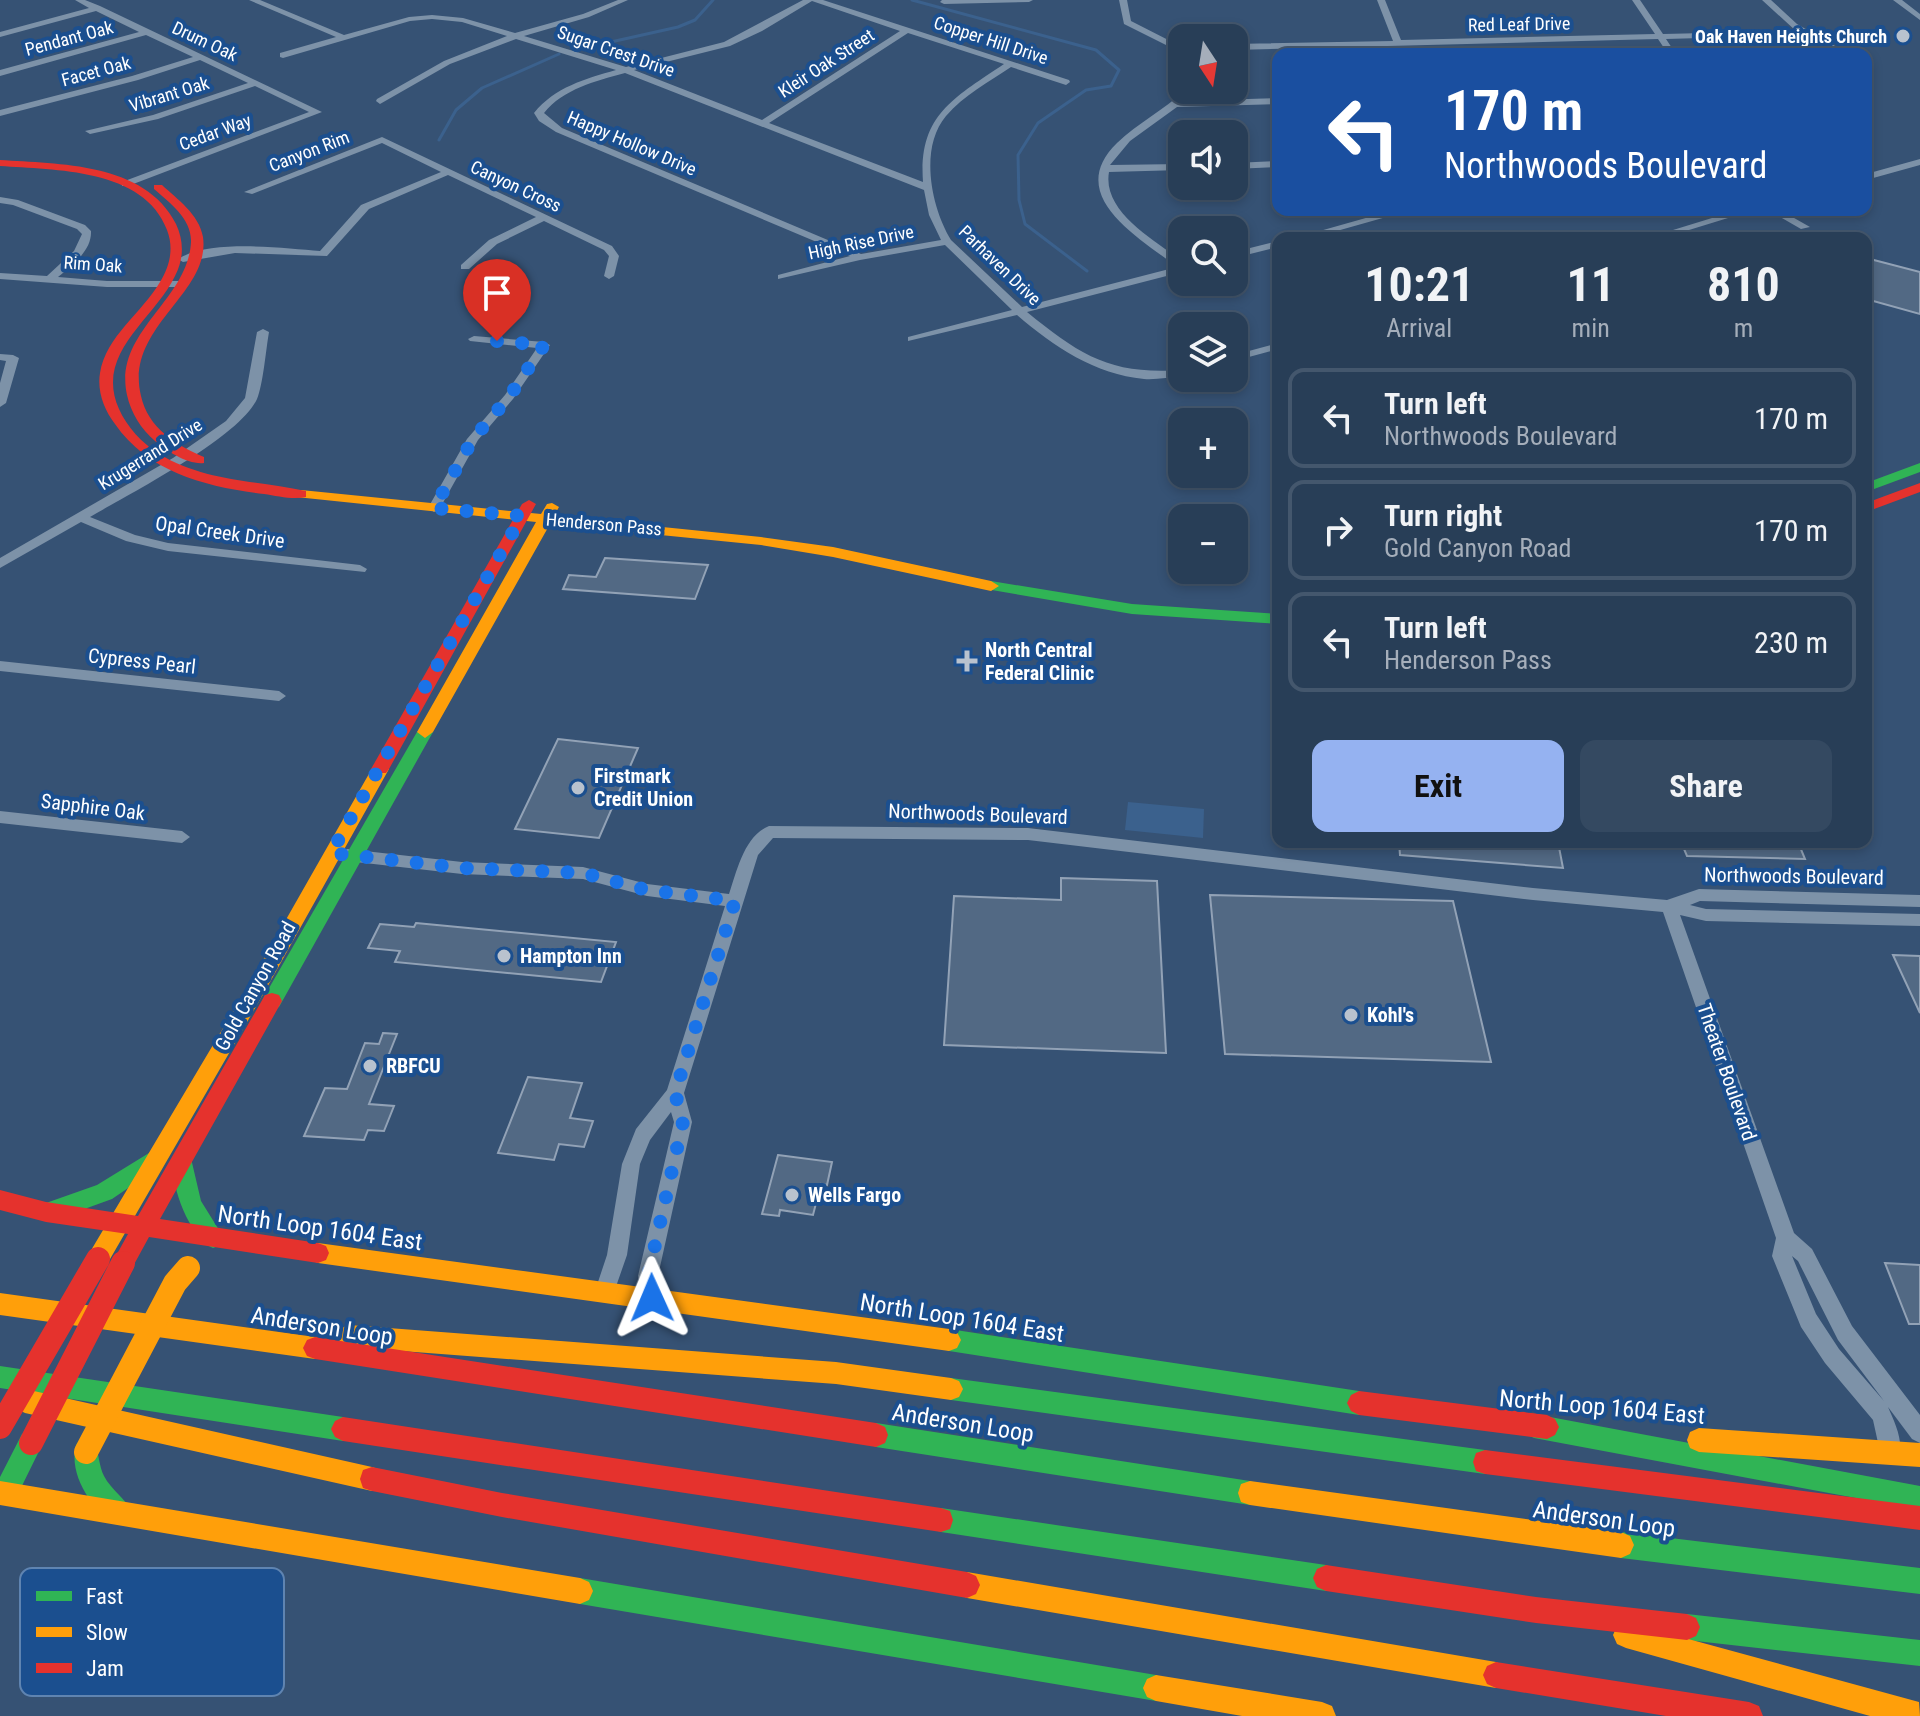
<!DOCTYPE html>
<html lang="en">
<head>
<meta charset="utf-8">
<style>
  body { margin:0; font-family:"Roboto Condensed",sans-serif; background:#344961; color:#f1f3f6; height:100vh; display:flex; flex-direction:column; font-size:30px; white-space:nowrap }
  * { box-sizing:border-box; margin:0 }
  p { font-size:26px; color:#a5aeba }
  .icon { flex:none; width:44px; height:44px; fill:none; stroke:currentColor; stroke-width:2; stroke-linecap:round; stroke-linejoin:round }
  .map { position:relative; flex:1; overflow:hidden }
  .details { position:absolute; left:1272px; top:232px; width:600px; height:616px; display:flex; flex-direction:column; background:#283e57; border-radius:16px; box-shadow:0 4px 12px #0003,0 0 0 2px #44576d }
  .details>* { flex:none }
  .top-card { position:absolute; left:1272px; top:48px; width:600px; height:168px; border-radius:16px; box-shadow:0 4px 12px #0003,0 0 0 2px #44576d; background:#1a4fa0; color:#fff; overflow:hidden }
  .needle { width:52px; rotate:168deg }
  .tools { position:absolute; left:1168px; top:24px; display:grid; gap:16px }
  .tools a { display:grid; place-items:center; width:80px; height:80px; border-radius:16px; background:#283e57; box-shadow:0 4px 12px #0003,0 0 0 2px #44576d; font-size:40px }
  .pin { position:absolute; display:grid; place-items:center; width:68px; height:68px; color:#fff; margin:-82px -34px; border-radius:50% 50% 50% 0; rotate:-45deg; box-shadow:0 0 8px #0007 }
  .pin .icon { rotate:45deg }
  .me { position:absolute; width:88px; margin:-44px; rotate:359deg; stroke-linejoin:round; filter:drop-shadow(0 0 6px #0008) }
  .turn { display:flex; align-items:center; gap:28px; height:168px; padding:0 40px; font-size:36px }
  .turn .icon { width:104px; height:104px; stroke-width:2.5 }
  .turn b { display:block; font-size:56px; line-height:68px }
  .eta { display:flex; justify-content:space-evenly; align-items:center; height:136px; text-align:center }
  .eta b { font-size:48px; font-weight:700; line-height:56px }
  .action { display:flex; gap:16px; margin-top:auto; padding:16px 40px }
  .action a { flex:1; height:92px; border-radius:16px; background:#95b2f1; color:#111; font-size:32px; font-weight:700; line-height:92px; text-align:center }
  .action a+a { background:#344961; color:#f1f3f6 }
  ul { padding:0; list-style:none }
  li { display:flex; align-items:center; gap:24px; height:100px; margin:0 16px 12px; padding:0 24px; border:4px solid #44576d; border-radius:16px }
  li div { flex:1 }
  li b { display:block; font-size:30px }
  li em { font-style:normal }
  .map>svg:first-child { display:block }
</style>
</head>
<body>
<div class="map">
<svg width="1920" height="1716" viewBox="0 0 1920 1716">
  <rect width="100%" height="100%" fill="#365274"/>
  <path fill="#3b618d" d="M1128,802L1204,809L1203,838L1125,830Z"/>
  <g fill="none" stroke-linecap="round" stroke-linejoin="round">
    <path stroke="#3b618d" stroke-width="3" d="M912,0L1096,50L1119,70L1111,86L1086,90L1038,123L1018,155L1019,200L1025,224L1087,271
      M575,50L678,27L695,20L713,0
      M439,140L456,110L482,88L559,54"/>
  </g>
  <path fill="#526984" stroke="#92a2b6" stroke-width="2" d="M1870,259L1920,272V314L1866,299V265Z
    M605,558L708,565L695,599L563,589L569,575L596,577Z
    M558,739L638,748L599,838L515,829Z
    M1399,842H1558L1563,868L1400,855Z
    M1681,842H1798L1805,859L1687,856Z
    M1061,878L1157,881L1166,1053L944,1045L954,896L1061,900Z
    M1210,895L1453,901L1491,1062L1225,1054Z
    M416,923L616,942L601,982L395,962L400,951L368,948L380,924L414,927Z
    M1893,955L1920,956V1013Z
    M383,1033L397,1034L369,1104L394,1106L384,1131L368,1130L364,1140L304,1136L325,1088L347,1089L365,1043L379,1044Z
    M528,1077L582,1083L570,1118L593,1121L584,1147L559,1144L554,1160L498,1153Z
    M778,1155L832,1162L827,1185L821,1184L813,1215L780,1210L779,1216L762,1214Z
    M1885,1263L1920,1265V1324H1909Z"/>
  <g fill="none" stroke-linecap="round" stroke-linejoin="round">
    <path fill="#7d92a8" fill-rule="evenodd" d="M75,0H85L100,6L322,112L128,186H122V182L309,112L255,86L158,119L90,134L85,131L153,115L248,83L200,60L138,80L0,116V110L132,76L193,57L146,35L0,76V70L139,32L96,11L0,37V32L89,8Z
      M249,0H260L344,35L409,17L432,15L463,18L515,33L583,14L618,0H628L589,17L524,36L626,67L724,42L803,0H823L1069,80L1070,82L1066,85L1011,67C989,82 964,95 946,116C919,148 931,207 951,240L1022,307L1177,267C1137,236 1064,195 1117,143C1138,123 1164,110 1185,90H1194L1183,101L1278,98V104L1177,107L1130,141L1110,165L1182,164V170L1109,172C1102,212 1155,240 1182,261V272L1027,312C1081,356 1111,375 1182,370V376C1170,377 1156,380 1144,379C1095,374 1054,347 1017,315L908,341V337L1012,310L945,245L860,260L778,279V275L850,256L556,132L539,121L534,113C555,87 585,79 616,70L516,39L450,64L380,104L376,101L377,99L444,61L507,36L462,22L432,19L410,21L283,58L280,57V53L336,37ZM812,1L900,31L762,120L634,70L730,46L762,31ZM908,33L1004,64C954,98 918,115 923,182L769,123ZM625,73L924,190L929,215L941,240L861,254L562,128L544,113C563,89 596,81 625,73Z
      M942,0H1033L1029,2L944,4L940,2Z
      M1119,0H1127L1131,21L1182,47V53L1124,24Z
      M1377,0H1385L1401,40L1655,34L1632,0H1640L1663,34L1796,31L1762,0H1771L1797,24L1849,54H1839L1805,35L1666,39L1676,54H1668L1658,39L1234,50V44L1393,41Z
      M1893,0H1902L1920,14V20Z
      M382,137L612,246L619,256L614,276L609,279L604,276L609,256L604,250L544,221L497,244L469,269H461V265L489,240L536,217L448,175L369,209L327,256L235,253L183,262L178,259C210,239 283,248 320,251L361,205L441,172L382,143L252,194L244,192Z
      M1920,159V165L1866,180V174Z
      M1278,161V167L1234,169V163Z
      M0,197L18,200L85,225L91,231C92,250 73,265 58,277L107,281H178L183,284L178,287H107L0,279V273L47,276L74,251L82,234L77,229L13,205L0,203Z
      M1394,210H1411L1312,238H1295Z
      M1738,210H1754L1663,238H1647Z
      M1768,210H1780L1810,227L1801,229Z
      M1278,241V247L1234,258V252Z
      M263,329L269,332C266,349 263,385 257,399C239,438 129,494 90,517L135,535L168,543L360,565L367,569L365,572L168,551L126,541L81,522L0,568V558L173,458L226,421L245,398L257,332Z
      M474,336L544,342L550,345L513,399L478,440L440,508L434,512L428,508L467,439L505,395L537,348L470,341L468,339Z
      M1278,343V349L1234,361V355Z
      M0,354L13,355L19,358L6,403L0,407V383L6,361L0,360Z
      M0,661L279,691L286,696L279,701L0,671Z
      M0,811L182,831L190,837L182,843L0,823Z
      M769,826L1028,828L1533,888L1667,900L1699,889L1920,895V907L1700,901L1690,905L1706,909L1920,914V926L1706,921L1680,915L1794,1233L1812,1249L1852,1326L1920,1415V1443L1912,1439L1888,1407C1895,1423 1905,1443 1898,1461L1890,1464L1882,1461L1873,1420L1825,1363L1801,1327L1772,1256L1776,1238L1663,912L1533,900L1028,840L773,838L758,855L684,1093L692,1122L658,1276L662,1298L659,1305L652,1307L645,1305L638,1276L674,1122L671,1112L650,1140L640,1164L627,1255L612,1298L605,1300L598,1298L595,1291L607,1255L622,1164L636,1129L667,1090L725,906L647,896L583,879L462,874L347,861L339,855L347,849L462,862L583,867L647,884L729,894C737,871 744,836 769,826ZM1792,1256L1798,1261L1838,1340L1884,1401L1839,1349L1816,1314Z"/>
    <path fill="#30b455" fill-rule="evenodd" d="M1920,463V472L1866,492V483Z
      M991,581L1132,604L1278,614V624L1132,614L986,589L983,586Z
      M425,726L433,732L279,1007L272,1009L265,1007L262,1001L265,995L417,732Z
      M183,1152L190,1154L201,1201L224,1238L221,1245L213,1248C190,1239 165,1177 176,1154Z
      M149,1153L156,1155L160,1162L156,1169L112,1199L54,1220L46,1217L43,1210L46,1203L97,1185Z
      M949,1329L1359,1391L1367,1395L1371,1403L1367,1411L1359,1415L949,1351L941,1348L937,1340L941,1332Z
      M0,1366L343,1417L351,1421L355,1429L351,1437L343,1441L0,1388Z
      M951,1378L1485,1450L1494,1453L1497,1462L1494,1471L1485,1474L951,1400L943,1397L939,1389L943,1381Z
      M1534,1414L1920,1486V1510L1534,1438L1526,1434L1522,1426L1526,1418Z
      M876,1423L1250,1481L1259,1484L1262,1493L1259,1502L1250,1505L876,1447L867,1443L864,1435L867,1427Z
      M31,1431L40,1434L43,1443L14,1502L5,1505L0,1503V1477L22,1434Z
      M86,1440L95,1443C99,1454 99,1466 104,1476C111,1490 126,1498 132,1513L129,1522L120,1525C93,1514 66,1472 77,1443Z
      M941,1508L1326,1565L1335,1569L1339,1578L1335,1587L1326,1591L941,1532L932,1529L929,1520L932,1511Z
      M1621,1532L1920,1568V1594L1621,1558L1612,1554L1608,1545L1612,1536Z
      M580,1578L1156,1675L1165,1679L1169,1688L1165,1697L1156,1701L580,1604L571,1600L567,1591L571,1582Z
      M1687,1614L1920,1640V1666L1687,1640L1678,1636L1674,1627L1678,1618Z"/>
    <path fill="#ff9f0a" fill-rule="evenodd" d="M301,490L541,514L547,504L552,503L559,507L554,516L761,537L833,547L991,581L999,586L991,591L833,557L761,545L550,524L433,732L425,738L417,732L536,522L296,497V491Z
      M380,763L389,769L265,991L106,1266L98,1269L90,1266L87,1259L90,1252L251,981L374,765Z
      M318,1243L949,1329L957,1332L961,1340L957,1348L949,1351L318,1263L310,1260L307,1253L310,1246Z
      M0,1293L315,1337L323,1340L327,1348L323,1356L315,1359L0,1315Z
      M349,1325L836,1362L951,1378L959,1381L963,1389L959,1397L951,1400L836,1384L349,1347L341,1344L337,1336L341,1328Z
      M25,1389L372,1467L381,1470L384,1479L381,1488L372,1491L25,1413L17,1409L13,1401L17,1393Z
      M1699,1428L1920,1443V1467L1699,1452L1690,1448L1687,1440L1690,1432Z
      M0,1481L580,1578L589,1582L593,1591L589,1600L580,1604L0,1505Z
      M1250,1481L1621,1532L1630,1536L1634,1545L1630,1554L1621,1558L1250,1505L1241,1502L1238,1493L1241,1484Z
      M967,1572L1496,1662L1505,1666L1509,1675L1505,1684L1496,1688L967,1598L958,1594L954,1585L958,1576Z
      M1626,1622L1919,1702L1920,1716H1870L1626,1648L1617,1644L1613,1635L1617,1626Z
      M1156,1675L1322,1702L1332,1706L1336,1716H1242L1156,1701L1147,1697L1143,1688L1147,1679Z"/>
    <path fill="#e5322d" fill-rule="evenodd" d="M0,160C58,164 145,162 176,224C184,241 184,259 175,276C154,320 94,353 119,409C127,427 142,443 159,454C206,482 255,480 306,491V497C293,500 277,496 264,494C207,487 149,473 115,424C104,410 97,391 100,373C106,336 142,313 160,282C170,266 174,248 167,230C144,168 54,170 0,166Z
      M154,185H162C177,199 199,214 203,237C211,294 124,327 141,396C148,428 176,445 204,457V463C188,465 167,451 155,441C141,429 131,413 127,395C113,332 188,301 191,242C192,219 170,203 154,189Z
      M1920,483V492L1866,512V503Z
      M529,500L536,504L389,769L386,773H374L371,769L522,504Z
      M272,993L279,995L282,1001L160,1219L318,1243L326,1246L329,1253L326,1260L318,1263L149,1237L131,1270L123,1273L115,1270L112,1263L128,1234L46,1222L0,1210V1190L46,1202L138,1216L265,995Z
      M315,1337L876,1423L885,1427L888,1435L885,1443L876,1447L315,1359L307,1356L303,1348L307,1340Z
      M1359,1391L1547,1415L1555,1419L1559,1427L1555,1435L1547,1439L1359,1415L1351,1411L1347,1403L1351,1395Z
      M343,1417L941,1508L950,1511L953,1520L950,1529L941,1532L343,1441L335,1437L331,1429L335,1421Z
      M1485,1450L1920,1506V1530L1485,1474L1476,1471L1473,1462L1476,1453Z
      M372,1467L502,1493L967,1572L976,1576L980,1585L976,1594L967,1598L502,1517L372,1491L363,1488L360,1479L363,1470Z
      M1326,1565L1536,1597L1687,1614L1696,1618L1700,1627L1696,1636L1687,1640L1536,1623L1326,1591L1317,1587L1313,1578L1317,1569Z
      M1496,1662L1749,1702L1759,1706L1763,1716H1666L1496,1688L1487,1684L1483,1675L1487,1666Z"/>
    <path stroke="#ff9f0a" stroke-width="24" d="M86,1452L175,1283L188,1268"/>
    <path stroke="#e5322d" stroke-width="24" d="M0,1427L98,1259
      M31,1443L123,1263"/>
  </g>
  <g fill="none" stroke-linecap="round" stroke-linejoin="round">
    <path stroke="#1a73e8" stroke-width="14" stroke-dasharray="0 25.2" d="M497,341L544,345L509,397L473,439L434,508L522,516L331,853L462,868L583,873L647,890L735,901L675,1093L683,1122L648,1276L652,1298"/>
  </g>
  <g fill="#b9c2ce" stroke="#1b4f8f" stroke-width="3">
    <circle cx="1903" cy="36" r="8"/>
    <path d="M963 649h8v8h8v8h-8v8h-8v-8h-8v-8h8z"/>
    <circle cx="578" cy="788" r="8"/>
    <circle cx="504" cy="956" r="8"/>
    <circle cx="1351" cy="1015" r="8"/>
    <circle cx="370" cy="1066" r="8"/>
    <circle cx="792" cy="1195" r="8"/>
  </g>
  <g text-anchor="middle" dominant-baseline="central" stroke-width="8" stroke-linejoin="round" paint-order="stroke">
    <g font-size="18" fill="#fff" stroke="#1b4f8f">
      <text transform="translate(1519 24) rotate(-1)">Red Leaf Drive</text>
      <text transform="translate(69 38) rotate(-15)">Pendant Oak</text>
      <text transform="translate(991 40) rotate(18)">Copper Hill Drive</text>
      <text transform="translate(205 41) rotate(25)">Drum Oak</text>
      <text transform="translate(616 51) rotate(19)">Sugar Crest Drive</text>
      <text transform="translate(826 63) rotate(-33)">Kleir Oak Street</text>
      <text transform="translate(96 71) rotate(-15)">Facet Oak</text>
      <text transform="translate(169 94) rotate(-17)">Vibrant Oak</text>
      <text transform="translate(215 132) rotate(-20)">Cedar Way</text>
      <text transform="translate(632 143) rotate(23)">Happy Hollow Drive</text>
      <text transform="translate(309 151) rotate(-21)">Canyon Rim</text>
      <text transform="translate(516 186) rotate(25)">Canyon Cross</text>
      <text transform="translate(861 242) rotate(-12)">High Rise Drive</text>
      <text transform="translate(93 264) rotate(4)">Rim Oak</text>
      <text transform="translate(1000 265) rotate(44)">Parhaven Drive</text>
      <text transform="translate(150 454) rotate(-32)">Krugerrand Drive</text>
      <text transform="translate(604 524) rotate(5)">Henderson Pass</text>
    </g>
    <g font-size="18" font-weight="bold" fill="#fff" stroke="#1b4f8f" text-anchor="end">
      <text x="1887" y="36">Oak Haven Heights Church</text>
    </g>
    <g font-size="20" fill="#fff" stroke="#1b4f8f">
      <text transform="translate(220 532) rotate(8)">Opal Creek Drive</text>
      <text transform="translate(142 661) rotate(6)">Cypress Pearl</text>
      <text transform="translate(93 807) rotate(7)">Sapphire Oak</text>
      <text transform="translate(978 814) rotate(2)">Northwoods Boulevard</text>
      <text transform="translate(1794 876) rotate(1)">Northwoods Boulevard</text>
      <text transform="translate(255 986) rotate(-61)">Gold Canyon Road</text>
      <text transform="translate(1727 1072) rotate(71)">Theater Boulevard</text>
    </g>
    <g font-size="20" font-weight="bold" fill="#fff" stroke="#1b4f8f" text-anchor="start">
      <text x="985" y="650">North Central<tspan x="985" dy="23">Federal Clinic</tspan></text>
      <text x="594" y="776">Firstmark<tspan x="594" dy="23">Credit Union</tspan></text>
      <text x="520" y="956">Hampton Inn</text>
      <text x="1367" y="1015">Kohl's</text>
      <text x="386" y="1066">RBFCU</text>
      <text x="808" y="1195">Wells Fargo</text>
    </g>
    <g font-size="24" fill="#fff" stroke="#1b4f8f">
      <text transform="translate(320 1228) rotate(8)">North Loop 1604 East</text>
      <text transform="translate(962 1318) rotate(9)">North Loop 1604 East</text>
      <text transform="translate(322 1326) rotate(9)">Anderson Loop</text>
      <text transform="translate(1602 1407) rotate(5)">North Loop 1604 East</text>
      <text transform="translate(963 1423) rotate(9)">Anderson Loop</text>
      <text transform="translate(1604 1519) rotate(8)">Anderson Loop</text>
    </g>
  </g>
  <rect x="20" y="1568" width="264" height="128" rx="12" fill="#1b4f8f" stroke="#5f84b1" stroke-width="2"/>
  <rect x="36" y="1591" width="36" height="10" fill="#30b455"/>
  <rect x="36" y="1627" width="36" height="10" fill="#ff9f0a"/>
  <rect x="36" y="1663" width="36" height="10" fill="#e5322d"/>
  <g font-size="22" fill="#fff">
    <text x="86" y="1604">Fast</text>
    <text x="86" y="1640">Slow</text>
    <text x="86" y="1676">Jam</text>
  </g>
</svg>
<div class="tools">
<a><svg class="needle" viewBox="-14 -14 28 28"><path d="M0-13l5 13h-10z" fill="#e53935"/><path d="M0 13l5-13h-10z" fill="#a5aeba"/></svg></a>
<a><svg class="icon" aria-label="sound" viewBox="0 0 24 24"><path d="M4 9h4l5-4v14l-5-4H4zM17 9q2 3 0 6"/></svg></a>
<a><svg class="icon" aria-label="search" viewBox="0 0 24 24"><circle cx="10" cy="10" r="6"/><path d="M15 15l6 6"/></svg></a>
<a><svg class="icon" aria-label="layers" viewBox="0 0 24 24"><path d="M12 4l9 5-9 5-9-5zM3 14l9 5 9-5"/></svg></a>
<a>+</a>
<a>−</a>
</div>
<div class="pin" style="left:497px;top:341px;background:#d93025"><svg class="icon" aria-label="arrive" viewBox="0 0 24 24"><path d="M6 21V4h12l-3 4 3 4H6"/></svg></div>
<svg class="me" style="left:652px;top:1298px" viewBox="-20 -20 40 40"><path d="M0-17L14 15 0 8-14 15z" fill="#1a73e8" stroke="#fff" stroke-width="4"/></svg>
<div class="top-card">
<div class="turn"><svg class="icon" aria-label="left" viewBox="0 0 24 24"><path d="M17 20v-9H6M10 6l-5 5 5 5"/></svg><div><b>170 m</b>Northwoods Boulevard</div></div>
</div>
<section class="details">
<div class="eta">
<div><b>10:21</b><p>Arrival</p></div>
<div><b>11</b><p>min</p></div>
<div><b>810</b><p>m</p></div>
</div>
<ul>
<li><svg class="icon" aria-label="left" viewBox="0 0 24 24"><path d="M17 20v-9H6M10 6l-5 5 5 5"/></svg><div><b>Turn left</b><p>Northwoods Boulevard</p></div><em>170 m</em></li>
<li><svg class="icon" aria-label="right" viewBox="0 0 24 24"><path d="M7 20v-9h11M14 6l5 5-5 5"/></svg><div><b>Turn right</b><p>Gold Canyon Road</p></div><em>170 m</em></li>
<li><svg class="icon" aria-label="left" viewBox="0 0 24 24"><path d="M17 20v-9H6M10 6l-5 5 5 5"/></svg><div><b>Turn left</b><p>Henderson Pass</p></div><em>230 m</em></li>
</ul>
<div class="action"><a>Exit</a><a>Share</a></div>
</section>
</div>
</body>
</html>
